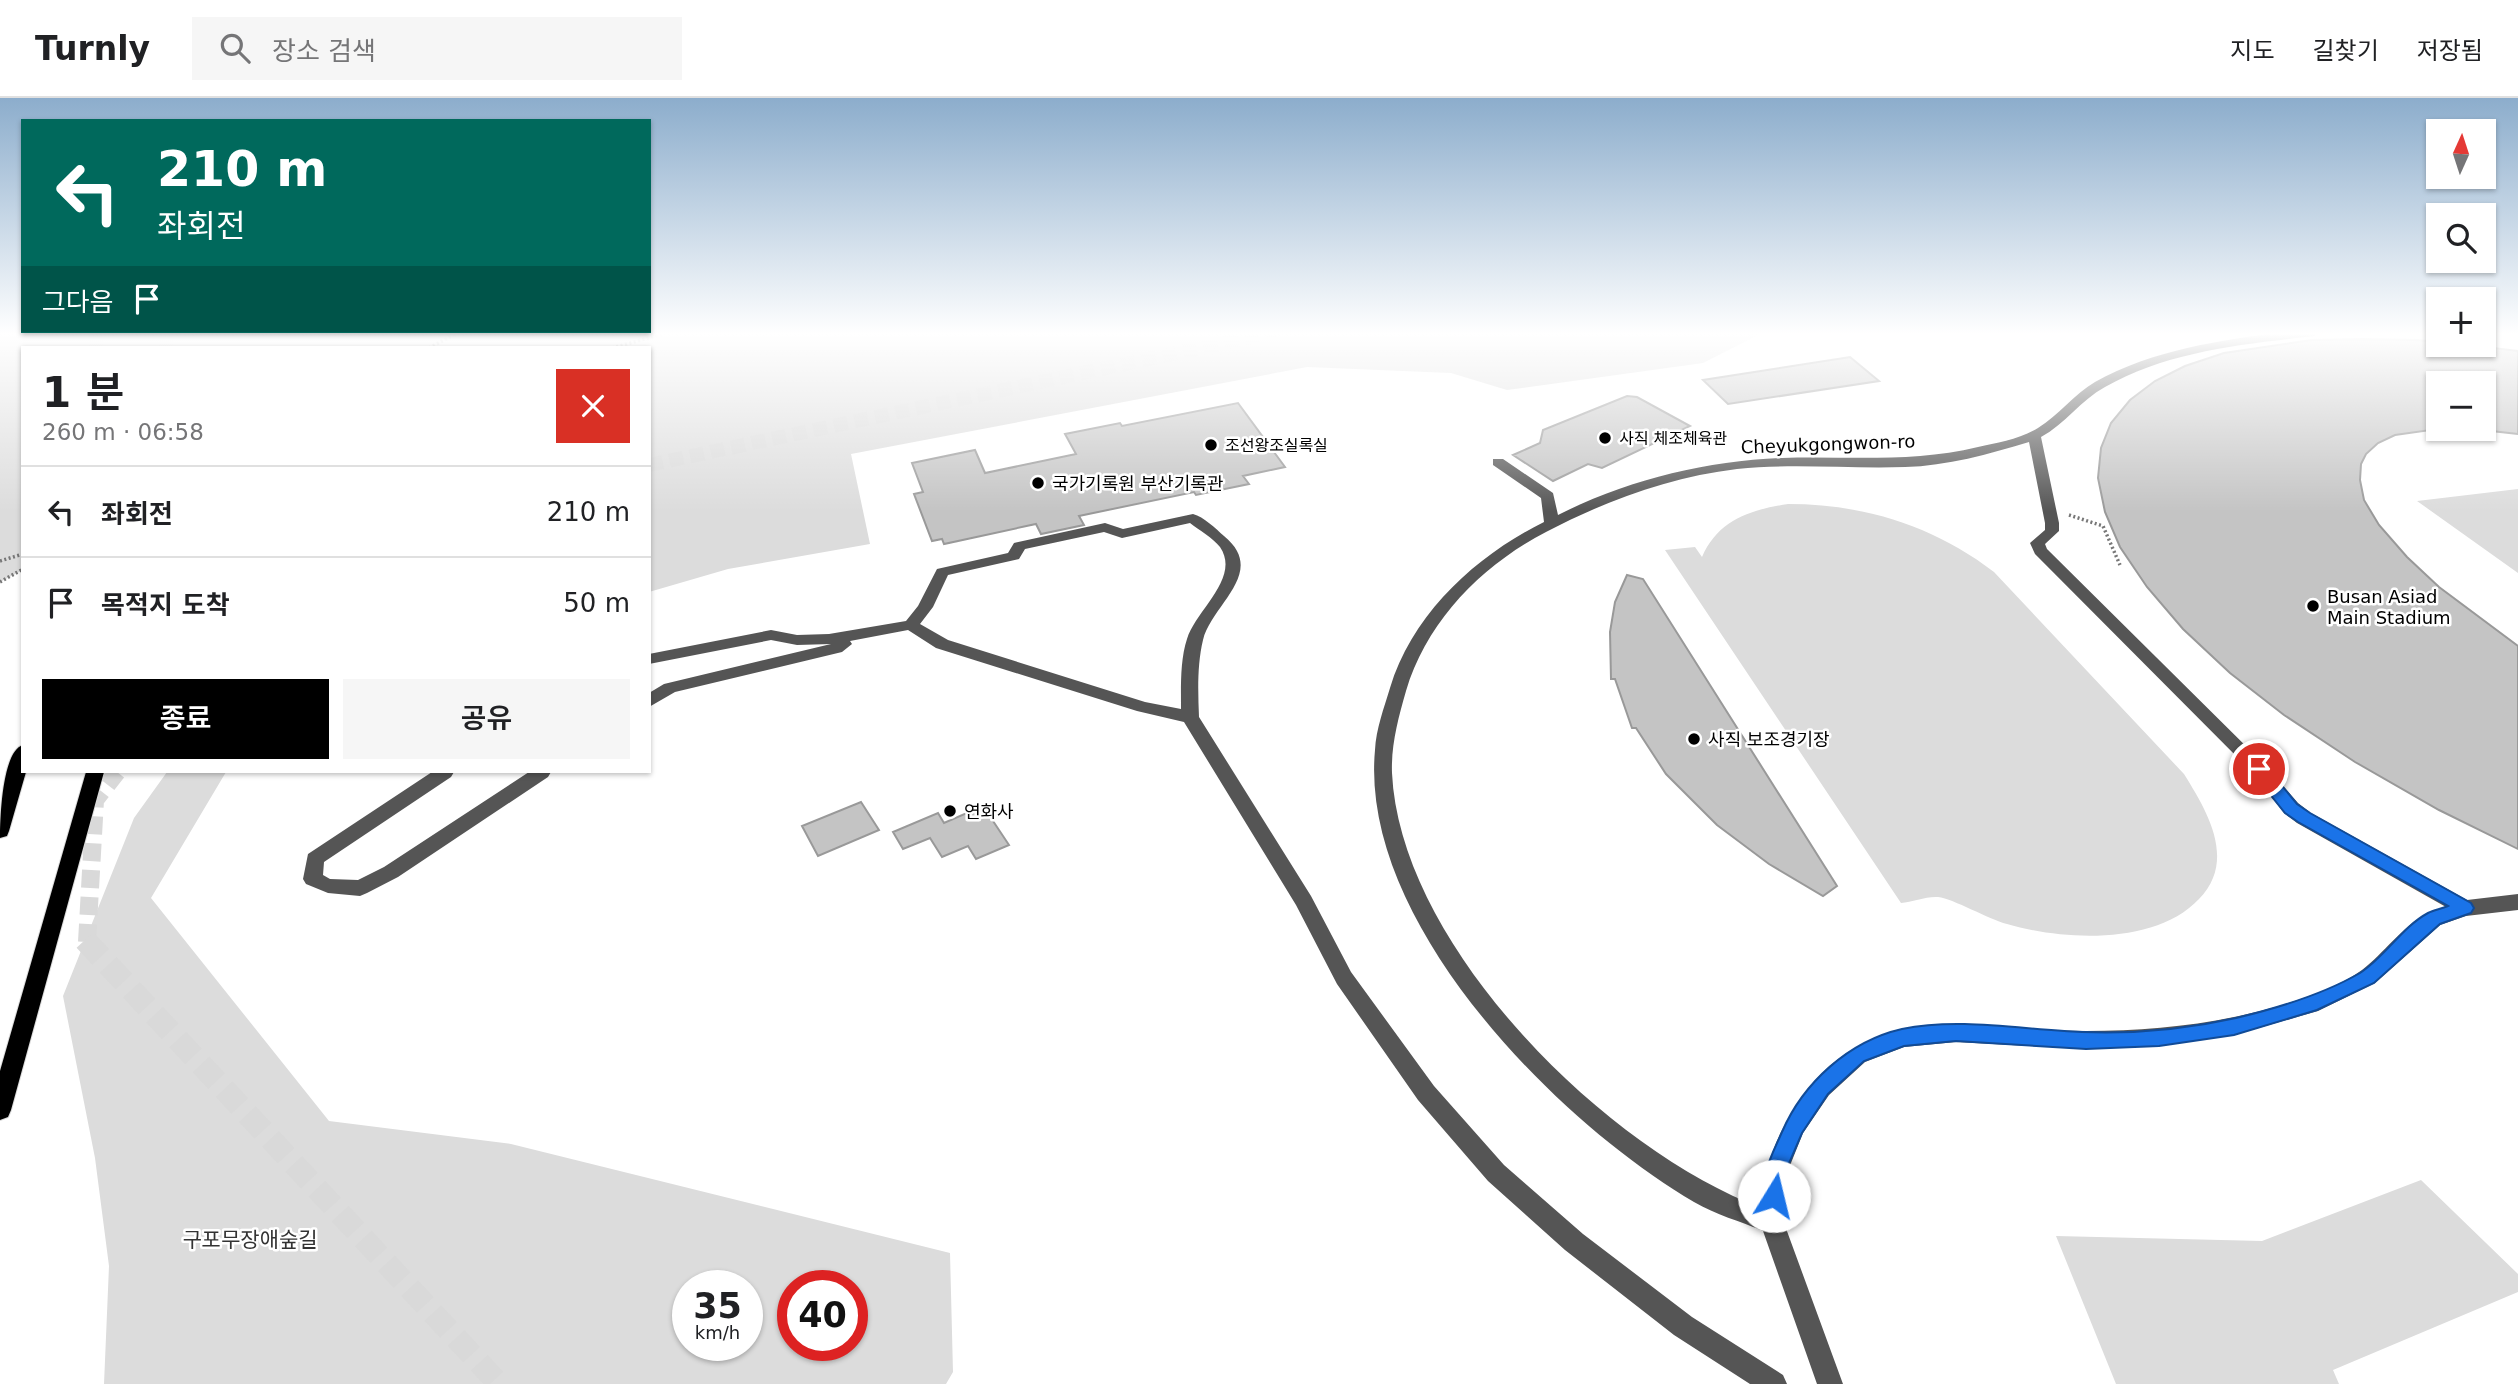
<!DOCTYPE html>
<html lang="ko">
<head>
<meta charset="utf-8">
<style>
  body { margin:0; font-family:"DejaVu Sans","Noto Sans KR",sans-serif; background:#f6f6f6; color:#202124; height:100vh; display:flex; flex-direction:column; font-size:26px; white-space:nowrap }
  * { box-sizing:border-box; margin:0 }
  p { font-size:23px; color:#757577 }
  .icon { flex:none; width:38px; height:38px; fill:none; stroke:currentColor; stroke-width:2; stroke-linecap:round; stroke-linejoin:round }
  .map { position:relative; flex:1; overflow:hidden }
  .sheet { position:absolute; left:21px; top:248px; width:630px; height:427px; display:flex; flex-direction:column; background:#fff; border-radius:0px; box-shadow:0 2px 5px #0004 }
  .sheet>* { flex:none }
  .top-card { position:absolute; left:21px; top:21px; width:630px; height:214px; border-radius:0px; box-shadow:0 2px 5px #0004; background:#00695c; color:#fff; overflow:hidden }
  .needle { width:46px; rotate:3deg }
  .buttons { position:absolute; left:2426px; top:21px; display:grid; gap:14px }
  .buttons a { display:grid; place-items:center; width:70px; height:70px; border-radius:0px; background:#fff; box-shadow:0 2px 5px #0004; font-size:35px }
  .speed { position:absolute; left:672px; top:1172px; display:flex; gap:14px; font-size:35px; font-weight:700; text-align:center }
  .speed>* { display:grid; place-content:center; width:91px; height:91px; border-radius:50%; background:#fff; box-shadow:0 2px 5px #0004; line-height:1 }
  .speed small { font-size:18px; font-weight:400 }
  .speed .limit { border:10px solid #d22; background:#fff; color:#111 }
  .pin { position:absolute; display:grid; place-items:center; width:60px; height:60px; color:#fff; margin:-30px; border:4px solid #fff; border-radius:50%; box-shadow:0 2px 7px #0007 }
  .me { position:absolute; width:77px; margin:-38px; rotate:9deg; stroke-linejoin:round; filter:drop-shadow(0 0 5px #0008) }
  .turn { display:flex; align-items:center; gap:24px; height:147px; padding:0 21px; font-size:32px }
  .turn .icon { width:91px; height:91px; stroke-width:2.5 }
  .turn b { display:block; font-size:49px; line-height:60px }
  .then { display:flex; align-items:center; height:66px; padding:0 21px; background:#0003; gap:14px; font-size:26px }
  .round { display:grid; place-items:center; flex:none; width:74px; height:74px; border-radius:0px; background:#f6f6f6 }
  .headline { display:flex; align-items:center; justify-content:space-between; height:119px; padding:0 21px }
  h1 { font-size:42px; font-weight:600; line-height:52px }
  .primary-button { display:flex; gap:14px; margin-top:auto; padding:14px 21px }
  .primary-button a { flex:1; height:80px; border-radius:0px; background:#000; color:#fff; font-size:28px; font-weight:600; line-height:80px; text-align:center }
  .primary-button a+a { background:#f6f6f6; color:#202124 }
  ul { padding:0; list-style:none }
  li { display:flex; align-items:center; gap:21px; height:91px; padding:0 21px; border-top:2px solid #e0e0e0 }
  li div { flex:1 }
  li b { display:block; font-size:26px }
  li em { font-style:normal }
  header { display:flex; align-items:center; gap:42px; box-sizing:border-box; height:98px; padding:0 35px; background:#fff; border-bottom:2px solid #e0e0e0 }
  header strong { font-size:33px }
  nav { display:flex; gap:38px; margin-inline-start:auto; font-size:24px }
  .search { width:490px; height:63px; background:#f6f6f6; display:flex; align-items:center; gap:18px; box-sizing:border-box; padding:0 24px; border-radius:0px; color:#757577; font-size:26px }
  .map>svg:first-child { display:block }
</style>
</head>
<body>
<header>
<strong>Turnly</strong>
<div class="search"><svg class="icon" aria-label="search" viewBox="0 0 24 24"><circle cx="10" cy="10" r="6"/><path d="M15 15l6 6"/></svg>장소 검색</div>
<nav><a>지도</a><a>길찾기</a><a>저장됨</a></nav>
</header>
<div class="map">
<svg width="2518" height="1286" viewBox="0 0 2518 1286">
  <rect width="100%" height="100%" fill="#fff"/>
  <path fill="#dcdcdc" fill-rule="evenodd" d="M0,234H1764L1703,265L1507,292L1451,275L1307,269L851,356L870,446L728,471L649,494V250H23V472L0,484Z
    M2518,391V475L2417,403Z
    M1788,406C1864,406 1934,428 1994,474L2184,676C2207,713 2237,762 2199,801C2156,847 2064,843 2007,826C1988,821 1954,801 1938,799C1927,798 1912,804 1901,805L1665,452L1695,449L1702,459C1718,422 1750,412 1788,406Z
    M167,674H226L151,800L329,1023L511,1046L950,1155L953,1274L946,1286H104L109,1168L95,1060L63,898L134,720ZM688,1188H747V1248H688ZM793,1188H852V1248H793Z
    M2421,1082L2518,1176V1194L2333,1272L2339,1286H2116L2056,1138L2262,1143Z"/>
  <path fill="#c4c4c4" stroke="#999" stroke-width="2" d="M2363,241L2416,242L2438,244V247H2469L2518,253V336L2483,332V285H2438V331L2395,337L2378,345L2366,356L2361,366L2360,382L2364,402L2379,427L2407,459L2439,489L2518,548V751L2439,712L2355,664L2284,617L2230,575L2183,531L2147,489L2120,449L2105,414L2098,380L2101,350L2111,325L2130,302L2155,283L2185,268L2224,255L2312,242Z
    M1850,259L1879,283L1728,306L1703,282Z
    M1627,298L1637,299L1690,328L1602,370L1588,366L1553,383L1513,357L1540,345L1543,332Z
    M1238,305L1285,369L1243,378L1249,386L1196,397L1194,394L1079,418L1084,427L1041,436L1036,426L944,446L942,441L932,443L914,396L923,394L912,365L975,352L985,375L1076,356L1065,336L1120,325L1122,328Z
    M1627,477L1643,481L1837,788L1823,798L1769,766L1717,727L1666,676L1636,630H1632L1615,581H1611L1610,534L1615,504Z
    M861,704L879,732L818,758L802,728Z
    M983,708L1009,747L976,761L968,748L942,759L930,740L903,751L893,734L938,715L944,725Z"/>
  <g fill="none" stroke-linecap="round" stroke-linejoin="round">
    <path stroke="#d9d9d9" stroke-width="14" stroke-dasharray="14 7" stroke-linecap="butt" d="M649,367L1276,234"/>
    <path stroke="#d9d9d9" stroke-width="18" stroke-dasharray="18 9" stroke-linecap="butt" d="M87,844L95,702L117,674"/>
    <path stroke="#d9d9d9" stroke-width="23" stroke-dasharray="23 11" stroke-linecap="butt" d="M85,842L499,1286"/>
    <path stroke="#d9d9d9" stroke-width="14" stroke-dasharray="14 7" stroke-linecap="butt" d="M96,234V250
      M166,234V250"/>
    <defs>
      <path id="major" d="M23,647V674H26L9,733L7,738L0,740C0,721 2,653 23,647Z
        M86,674H104L11,1012L8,1019L0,1022V973Z"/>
    </defs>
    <use href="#major" stroke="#dbdbdb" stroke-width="2"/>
    <path stroke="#777" stroke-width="3.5" stroke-dasharray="2 2.5" stroke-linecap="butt" d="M429,250L459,234
      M612,250L670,234
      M2069,417L2103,428L2120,467
      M0,463L23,456
      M0,484L23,471"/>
    <path fill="#555" fill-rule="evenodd" d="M2284,234H2320L2314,238C2244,246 2168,253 2105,289C2081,302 2065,326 2041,339L2059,425V433L2045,446L2047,451L2265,667L2298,705L2311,715L2467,802L2518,796V812L2466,818L2440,827L2375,885L2318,913L2234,937L2159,948L2086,951L1956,944L1904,949L1865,964L1829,997L1803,1035L1789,1070L1784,1125L1843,1286H1817L1763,1133C1740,1123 1716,1117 1694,1104C1557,1024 1359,824 1375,652C1376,631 1384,610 1390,590C1413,515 1476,458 1544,424L1541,400L1493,367V361H1503L1553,395L1558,417C1627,382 1706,363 1782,360C1849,358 1912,365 1978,349C1997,345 2020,341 2038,330C2059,317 2074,296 2095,284C2152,252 2221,242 2284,234ZM2029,344L2045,425V432L2030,445L2035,456L2253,675L2284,715L2297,725L2446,809C2440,811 2432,812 2426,816C2402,829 2384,855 2362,872C2331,895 2272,911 2234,919C2186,929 2135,933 2086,933C1985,933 1872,900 1803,998C1776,1036 1766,1063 1762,1110C1607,1053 1400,848 1392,675C1391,647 1398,621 1406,593C1427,523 1481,468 1546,434C1605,403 1670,379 1737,371C1793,365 1849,371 1905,369C1947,368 1989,356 2029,344Z
      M1193,416C1204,419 1215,430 1224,438C1268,474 1212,506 1203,542C1197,567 1198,594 1199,619L1311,798L1351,874L1434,988L1504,1067L1583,1136L1692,1219L1783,1277L1787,1286H1750L1674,1237L1565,1152L1488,1083L1418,1002L1337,886L1296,807L1184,624L1137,613L936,550L908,532L850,543L852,546L842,554L675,594L649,609V595L664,586L831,546L797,547L771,542L649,566V556L771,532L797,537L829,536L906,523L918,508L937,471L1008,455L1014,445L1105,425L1123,431ZM1190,425C1199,432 1213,440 1220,449C1241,480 1196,512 1187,541C1180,562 1181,589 1181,611L1145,604L948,542L920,526L933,509L948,477L1019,461L1025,451L1104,434L1122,440Z
      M432,674H454L451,679L324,764L323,777L330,781L358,782L384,769L529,674H551L548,679L398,779L367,795L360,798L328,795L306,786L303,781L308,756Z"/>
    <use href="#major" fill="#000" fill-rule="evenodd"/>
  </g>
  <linearGradient id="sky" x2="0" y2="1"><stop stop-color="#8cadcc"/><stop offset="0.57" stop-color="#fff"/><stop offset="1" stop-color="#fff" stop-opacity="0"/></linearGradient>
  <rect width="2518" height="414" fill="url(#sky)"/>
  <path fill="#1a73e8" stroke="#114b97" stroke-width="2" d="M2259,665L2265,667L2297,706L2310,715L2471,805L2474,810L2471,815L2440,826L2374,885L2317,912L2234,937L2159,948L2086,951L1956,943L1904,948L1864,963L1828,996L1802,1035L1787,1070L1782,1105L1774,1108L1767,1105C1757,1082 1773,1055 1782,1034C1803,985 1849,943 1902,931C1960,919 2024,932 2082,934C2132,936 2187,931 2236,920C2278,910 2322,897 2360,875C2385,859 2402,829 2428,815C2434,812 2441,811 2448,808L2298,724L2285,715L2253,675L2251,671L2253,667Z"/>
  <g fill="#000" stroke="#fff" stroke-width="2.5">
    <circle cx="1605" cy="340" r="7"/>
    <circle cx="1211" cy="347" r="7"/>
    <circle cx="1038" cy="385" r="7"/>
    <circle cx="2313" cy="508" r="7"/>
    <circle cx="1694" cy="641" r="7"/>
    <circle cx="950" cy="713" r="7"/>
  </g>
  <g text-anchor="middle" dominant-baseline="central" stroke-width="5" stroke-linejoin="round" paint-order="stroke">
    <g font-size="16" fill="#000" stroke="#fff" text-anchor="start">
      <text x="1619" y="340">사직 체조체육관</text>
      <text x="1225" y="347">조선왕조실록실</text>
    </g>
    <g font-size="18" fill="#000" stroke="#fff">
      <text transform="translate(1828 346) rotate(-2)">Cheyukgongwon-ro</text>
    </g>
    <g font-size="18" fill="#000" stroke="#fff" text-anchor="start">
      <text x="1052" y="385">국가기록원 부산기록관</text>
      <text x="2327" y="498">Busan Asiad<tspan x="2327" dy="21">Main Stadium</tspan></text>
      <text x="1708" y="641">사직 보조경기장</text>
      <text x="964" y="713">연화사</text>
    </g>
    <g font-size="21" fill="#333" stroke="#fff">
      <text x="250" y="1142">구포무장애숲길</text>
    </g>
  </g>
</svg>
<div class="buttons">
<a><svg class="needle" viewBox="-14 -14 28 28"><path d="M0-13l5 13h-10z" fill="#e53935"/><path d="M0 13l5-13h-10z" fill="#757577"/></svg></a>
<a><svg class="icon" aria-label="search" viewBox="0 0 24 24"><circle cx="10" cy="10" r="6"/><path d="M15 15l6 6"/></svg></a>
<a>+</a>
<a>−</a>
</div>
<div class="speed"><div>35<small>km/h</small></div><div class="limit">40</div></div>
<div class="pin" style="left:2259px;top:671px;background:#d93025"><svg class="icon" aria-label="arrive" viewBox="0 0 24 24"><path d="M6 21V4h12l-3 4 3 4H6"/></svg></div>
<svg class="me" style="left:1774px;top:1098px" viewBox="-20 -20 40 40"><circle r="19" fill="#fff"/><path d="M0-13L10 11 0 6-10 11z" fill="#1a73e8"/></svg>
<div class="top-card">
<div class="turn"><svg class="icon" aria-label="left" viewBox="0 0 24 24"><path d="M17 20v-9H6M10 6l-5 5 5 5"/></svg><div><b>210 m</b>좌회전</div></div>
<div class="then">그다음<svg class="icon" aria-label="arrive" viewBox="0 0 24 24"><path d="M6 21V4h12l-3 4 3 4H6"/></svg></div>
</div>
<section class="sheet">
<div class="headline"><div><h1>1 분</h1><p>260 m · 06:58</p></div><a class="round" style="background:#d93025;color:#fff"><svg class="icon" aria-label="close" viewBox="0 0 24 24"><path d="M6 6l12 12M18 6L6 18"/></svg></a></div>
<ul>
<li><svg class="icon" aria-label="left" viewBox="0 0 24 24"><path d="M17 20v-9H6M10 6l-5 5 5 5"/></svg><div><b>좌회전</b></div><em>210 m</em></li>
<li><svg class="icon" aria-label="arrive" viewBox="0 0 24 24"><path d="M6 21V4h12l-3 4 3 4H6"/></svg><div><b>목적지 도착</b></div><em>50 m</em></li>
</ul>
<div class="primary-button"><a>종료</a><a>공유</a></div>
</section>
</div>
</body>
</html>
